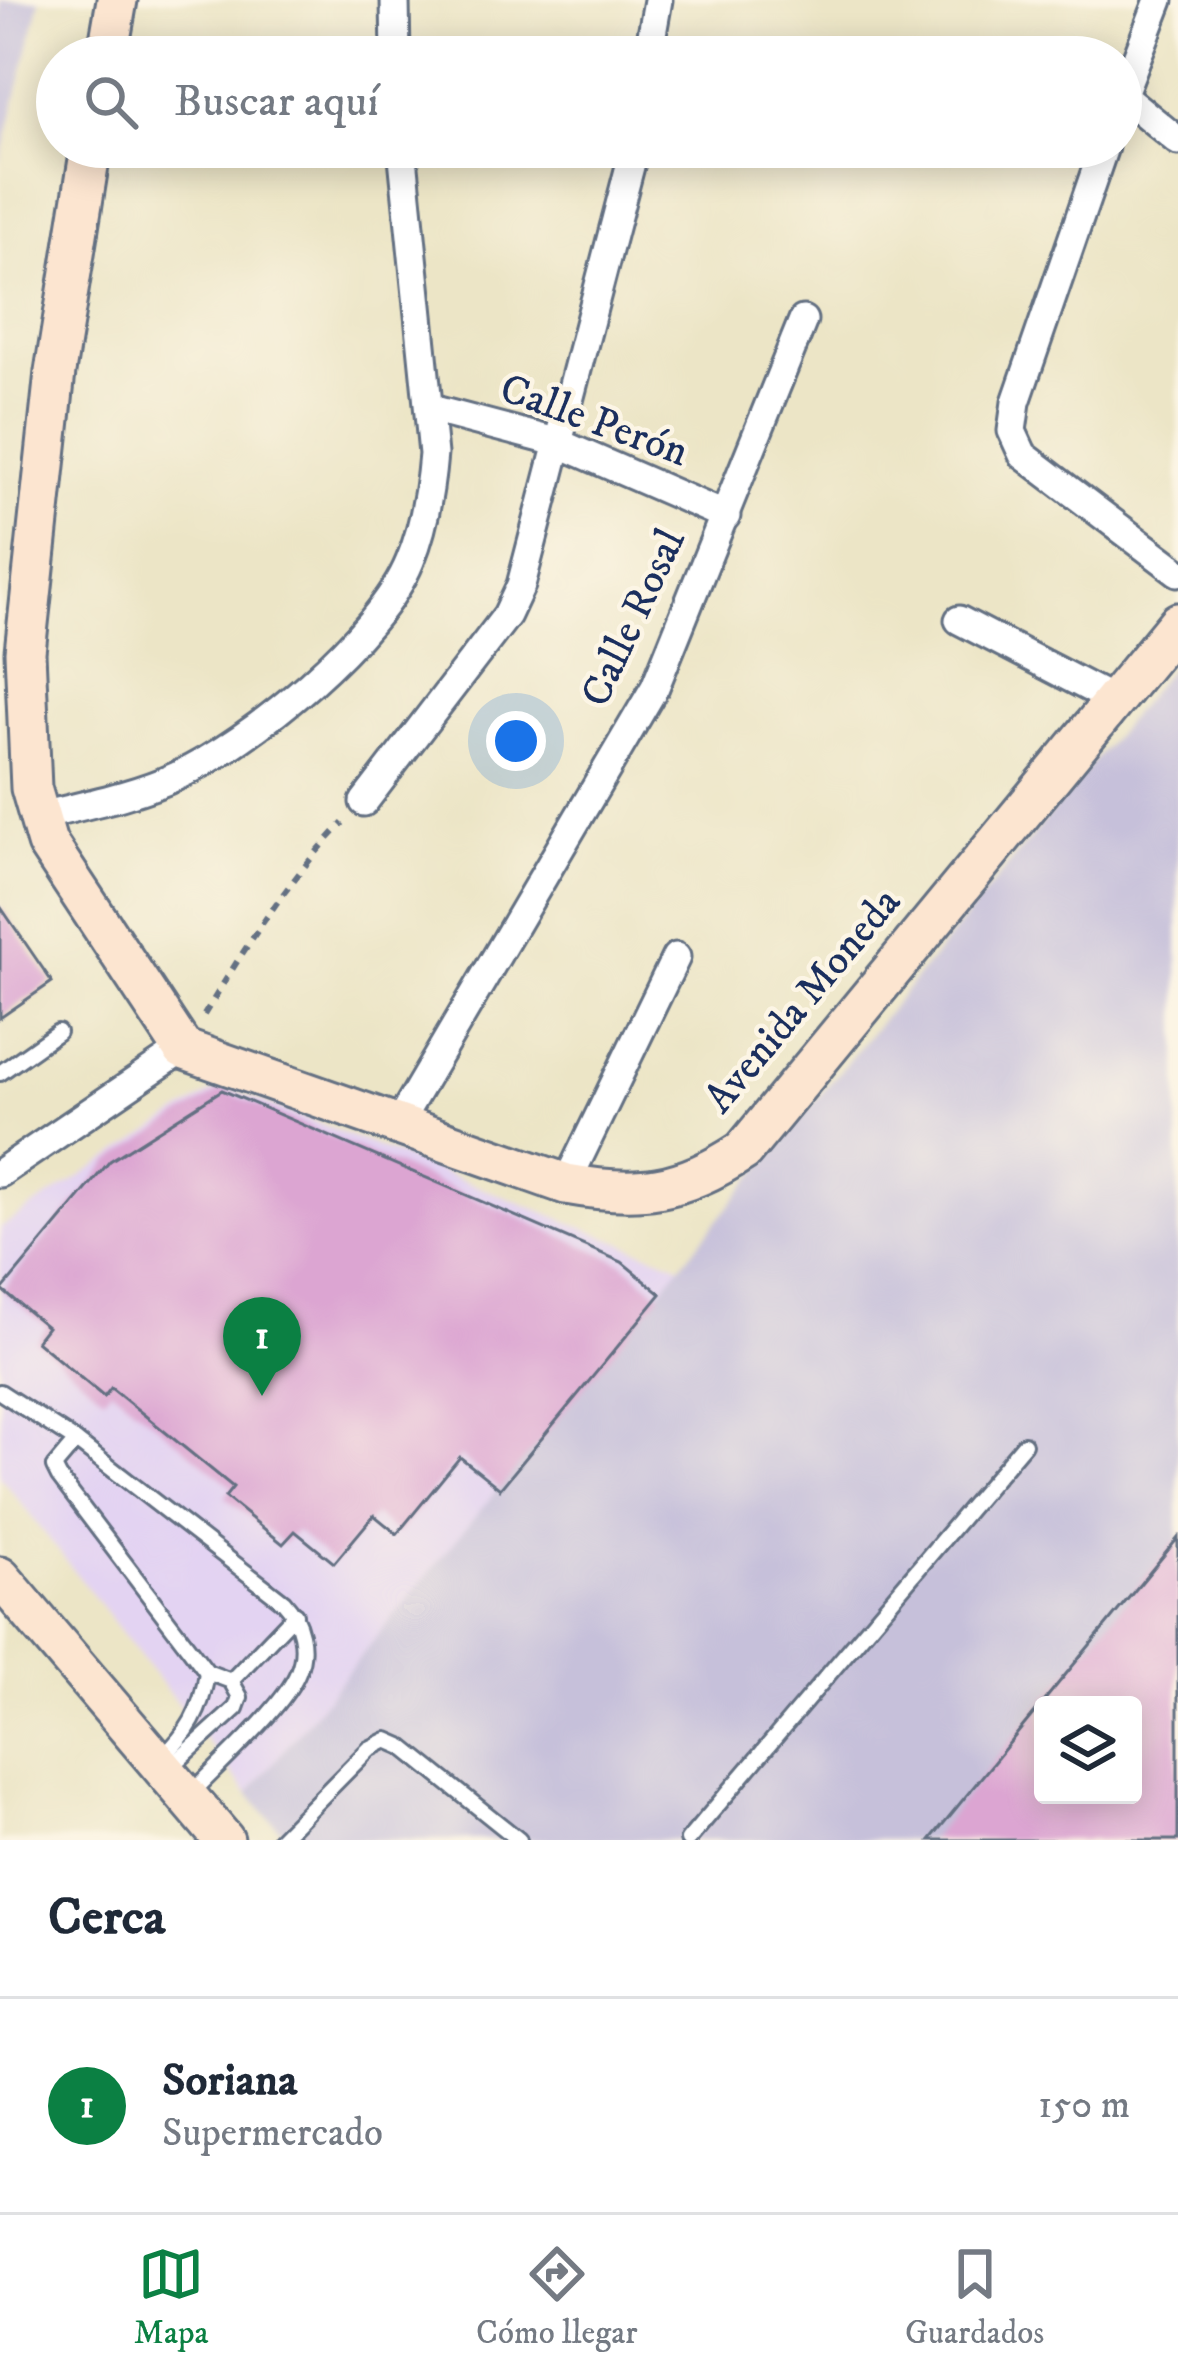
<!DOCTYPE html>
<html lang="es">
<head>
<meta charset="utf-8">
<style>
  body { margin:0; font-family:"IM FELL DW Pica",serif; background:#f2f2f3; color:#1f2937 }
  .controls { position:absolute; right:36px; bottom:36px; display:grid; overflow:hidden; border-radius:12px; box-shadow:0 6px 30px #0003 }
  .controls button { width:108px; height:108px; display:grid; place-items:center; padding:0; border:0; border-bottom:3px solid #e0e1e3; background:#fff; color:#1f2937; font:60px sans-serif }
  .you { position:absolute; left:516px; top:741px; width:42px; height:42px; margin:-30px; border:9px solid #fff; border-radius:50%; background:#1a73e8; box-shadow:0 0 0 18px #1a73e833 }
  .badge { display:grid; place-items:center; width:78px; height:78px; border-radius:50%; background:#0b8043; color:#fff; font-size:39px; font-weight:700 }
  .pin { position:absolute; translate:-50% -99px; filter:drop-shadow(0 3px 6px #0008) }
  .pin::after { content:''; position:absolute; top:63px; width:42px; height:36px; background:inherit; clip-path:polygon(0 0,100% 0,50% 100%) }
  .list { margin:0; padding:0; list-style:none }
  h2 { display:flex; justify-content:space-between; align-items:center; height:156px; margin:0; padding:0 48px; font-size:51px }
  h2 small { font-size:39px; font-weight:400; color:#747a83 }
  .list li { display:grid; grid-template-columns:78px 1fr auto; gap:36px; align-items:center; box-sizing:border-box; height:216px; padding:0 48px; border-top:3px solid #e0e1e3 }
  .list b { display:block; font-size:45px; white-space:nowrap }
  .list p { margin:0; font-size:39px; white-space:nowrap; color:#747a83 }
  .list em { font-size:39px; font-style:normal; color:#747a83 }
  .icon { flex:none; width:66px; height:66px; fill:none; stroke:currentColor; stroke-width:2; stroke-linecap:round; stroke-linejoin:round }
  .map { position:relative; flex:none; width:1178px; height:1840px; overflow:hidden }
  .search { position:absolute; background:#fff; box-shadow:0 6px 30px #0003; left:36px; right:36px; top:36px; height:132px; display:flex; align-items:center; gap:30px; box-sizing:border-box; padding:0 42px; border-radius:66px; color:#747a83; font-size:45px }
  .sheet { height:372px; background:#fff }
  nav { display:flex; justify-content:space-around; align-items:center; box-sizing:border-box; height:168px; border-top:3px solid #e0e1e3; background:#fff; font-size:33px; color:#747a83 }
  nav a { display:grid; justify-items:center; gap:6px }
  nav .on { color:#0b8043 }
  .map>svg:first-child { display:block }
  .built { fill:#e3d3f2 }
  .industrial { fill:#c6c0da; fill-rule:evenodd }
  .building { fill:#dca5d2; fill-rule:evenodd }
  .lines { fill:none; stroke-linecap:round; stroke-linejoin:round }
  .service-casing { stroke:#646f82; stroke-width:20 }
  .minor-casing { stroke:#646f82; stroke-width:33 }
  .secondary-casing { stroke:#646f82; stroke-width:45 }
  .path { stroke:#646f82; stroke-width:6; stroke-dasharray:9 9; stroke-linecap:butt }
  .service { stroke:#fff; stroke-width:14 }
  .minor { stroke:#fff; stroke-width:27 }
  .secondary { stroke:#fce5d0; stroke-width:39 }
  .labels { text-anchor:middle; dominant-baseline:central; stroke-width:9; stroke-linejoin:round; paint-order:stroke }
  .street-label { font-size:42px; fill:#1b2f5e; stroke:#fcf5e5 }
</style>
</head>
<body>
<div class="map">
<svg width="1178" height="1840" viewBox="0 0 1178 1840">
  <rect width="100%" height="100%" fill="#fcf5e5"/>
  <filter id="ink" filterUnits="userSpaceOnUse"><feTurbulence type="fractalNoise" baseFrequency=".00833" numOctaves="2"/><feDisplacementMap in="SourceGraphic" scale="24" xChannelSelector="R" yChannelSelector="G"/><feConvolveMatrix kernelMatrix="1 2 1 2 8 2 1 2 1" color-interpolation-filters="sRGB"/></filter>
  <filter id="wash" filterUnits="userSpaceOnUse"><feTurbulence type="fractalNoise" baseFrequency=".004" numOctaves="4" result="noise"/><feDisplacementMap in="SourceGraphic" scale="48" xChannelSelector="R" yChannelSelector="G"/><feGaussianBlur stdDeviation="2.7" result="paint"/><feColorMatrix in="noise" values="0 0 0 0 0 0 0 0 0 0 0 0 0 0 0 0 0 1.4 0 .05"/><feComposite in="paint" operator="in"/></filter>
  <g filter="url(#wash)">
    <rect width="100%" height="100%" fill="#ece5c6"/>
    <polygon class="built" points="222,1086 681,1266 248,1794 0,1476 0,1228"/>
    <g class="industrial">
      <polygon points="0,0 40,0 0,164"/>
      <path d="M1178 658V1840H289L248 1794ZM1043 1705H1133V1795H1043Z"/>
    </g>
    <g id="blocks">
      <g class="building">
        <polygon points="0,906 52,982 0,1018"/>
        <polygon points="222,1090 622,1262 661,1294 500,1489 460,1457 397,1534 374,1515 334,1563 295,1531 283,1544 225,1497 233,1487 111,1388 104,1397 36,1341 47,1327 2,1290 110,1161"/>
        <path d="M1178 1538V1840H930L1043 1702ZM1043 1705H1133V1795H1043Z"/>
      </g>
    </g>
  </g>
  <g filter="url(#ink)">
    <use href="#blocks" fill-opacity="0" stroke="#646f82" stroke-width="3"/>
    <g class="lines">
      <g class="service-casing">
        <g id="service">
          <polyline points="0,1073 58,1032"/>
          <path d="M0 1392 76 1441 284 1602C301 1620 308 1648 298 1672 285 1706 218 1765 191 1794"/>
          <polyline points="76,1441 54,1467 59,1477 207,1672 231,1681 240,1697 236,1708 170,1768"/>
          <polyline points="231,1681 295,1614"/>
          <path d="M160 1760C188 1733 202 1711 207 1672"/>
          <polyline points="279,1840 369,1749 387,1740 403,1747 519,1840"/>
          <polyline points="688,1840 1024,1444"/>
        </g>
      </g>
      <g class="minor-casing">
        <g id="minor">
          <polyline points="395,0 396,57"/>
          <polyline points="648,57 658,0"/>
          <polyline points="1122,95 1178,141"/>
          <polyline points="1121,99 1159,0"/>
          <polyline points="1104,147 1016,402 1012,431 1023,455 1178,572"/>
          <polyline points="431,409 556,442 726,516"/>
          <polyline points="959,620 1117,702"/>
          <polyline points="364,802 507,615 521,585 635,147"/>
          <path d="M37 817C84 805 133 796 177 776 251 742 380 636 410 561 424 528 430 490 433 454L402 147"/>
          <polyline points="399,1122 655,687 803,320"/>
          <polyline points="0,1173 183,1049"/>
          <polyline points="566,1184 676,957"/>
        </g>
      </g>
      <g class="secondary-casing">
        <g id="secondary">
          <polyline points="107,57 117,0"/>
          <path d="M91 147 55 372 25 652 31 788 47 843 183 1049 566 1184C638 1197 681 1192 743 1151L1178 623"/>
          <polyline points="0,1577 224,1840"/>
        </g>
      </g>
      <path class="path" d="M204 1015C246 946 287 881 343 823"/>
      <use href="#service" class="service"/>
      <use href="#minor" class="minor"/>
      <use href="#secondary" class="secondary"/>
    </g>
  </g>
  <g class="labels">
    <g class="street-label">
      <text transform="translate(594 421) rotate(20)">Calle Perón</text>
      <text transform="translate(634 618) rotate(-65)">Calle Rosal</text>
      <text transform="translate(803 1001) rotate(-50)">Avenida Moneda</text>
    </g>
  </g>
</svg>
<div class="controls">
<button><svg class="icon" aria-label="layers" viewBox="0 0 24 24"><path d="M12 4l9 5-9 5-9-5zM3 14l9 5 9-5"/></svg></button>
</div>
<div class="you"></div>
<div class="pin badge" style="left:262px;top:1396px">1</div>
<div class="search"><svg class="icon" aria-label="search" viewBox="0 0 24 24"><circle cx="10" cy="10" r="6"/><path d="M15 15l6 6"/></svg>Buscar aquí</div>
</div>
<section class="sheet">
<h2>Cerca<small></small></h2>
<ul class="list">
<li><span class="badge">1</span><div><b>Soriana</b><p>Supermercado</p></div><em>150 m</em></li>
</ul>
</section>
<nav>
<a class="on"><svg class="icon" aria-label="map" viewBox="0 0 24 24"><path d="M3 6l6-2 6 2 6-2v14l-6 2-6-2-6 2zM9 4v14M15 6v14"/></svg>Mapa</a>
<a><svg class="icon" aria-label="directions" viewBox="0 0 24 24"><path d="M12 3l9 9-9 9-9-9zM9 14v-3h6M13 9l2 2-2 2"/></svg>Cómo llegar</a>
<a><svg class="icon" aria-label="saved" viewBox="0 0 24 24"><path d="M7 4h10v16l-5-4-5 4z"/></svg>Guardados</a>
</nav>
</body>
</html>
